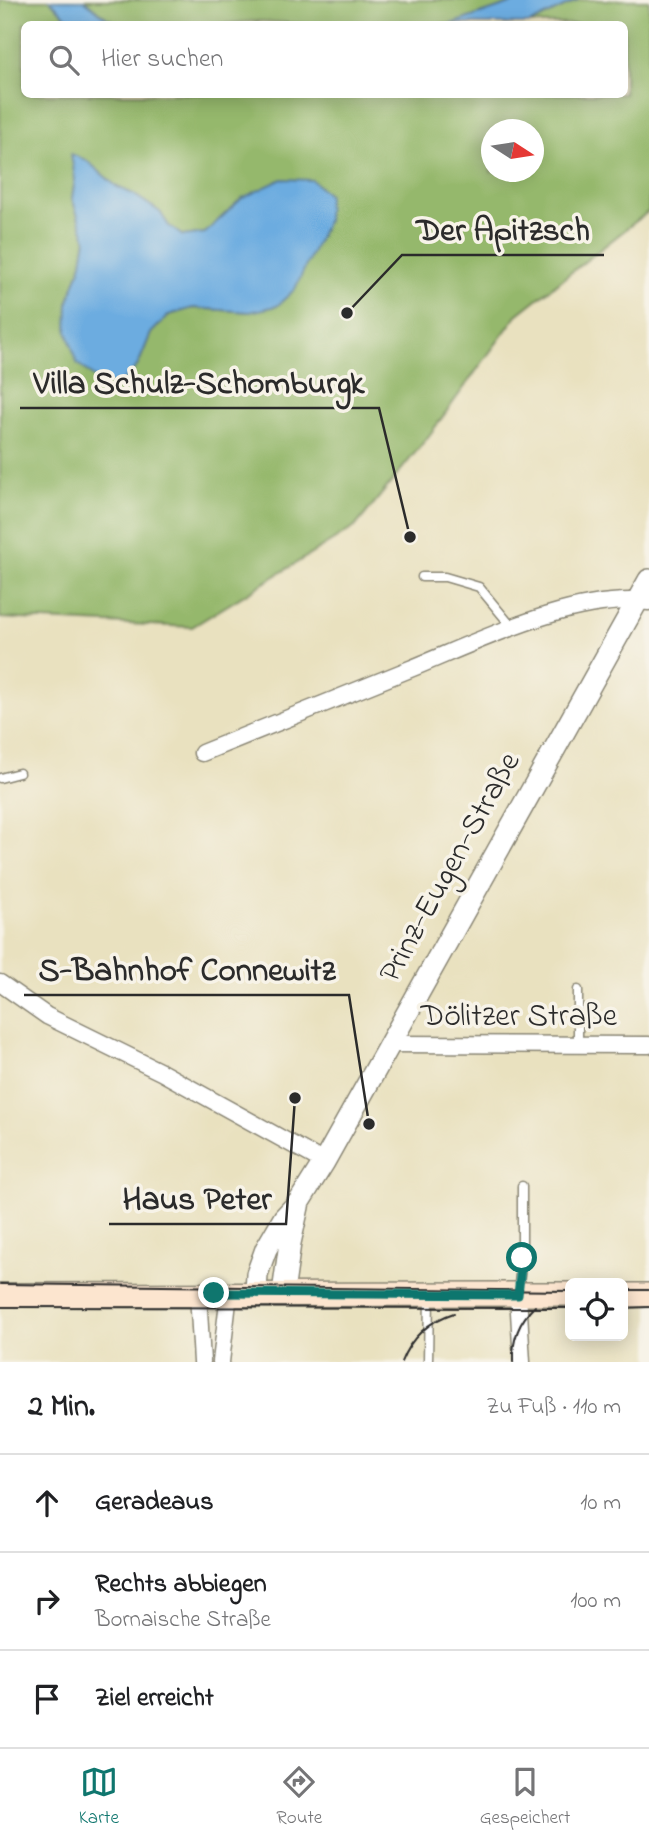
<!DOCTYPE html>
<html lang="de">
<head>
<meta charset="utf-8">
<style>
  body { margin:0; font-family:"Indie Flower",sans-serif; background:#f6f6f6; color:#202124 }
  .controls { position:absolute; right:21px; bottom:21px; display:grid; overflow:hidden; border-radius:10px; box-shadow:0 4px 18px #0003 }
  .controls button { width:63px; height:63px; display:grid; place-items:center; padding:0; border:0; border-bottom:2px solid #e0e0e0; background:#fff; color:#202124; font:35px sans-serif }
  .compass { position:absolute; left:481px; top:119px; width:63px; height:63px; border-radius:50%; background:#fff; box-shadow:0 4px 18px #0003; rotate:102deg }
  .stop { position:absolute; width:21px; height:21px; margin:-16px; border:5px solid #0f766e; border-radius:50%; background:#fff }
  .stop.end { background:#0f766e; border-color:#fff; box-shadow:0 2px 7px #0008 }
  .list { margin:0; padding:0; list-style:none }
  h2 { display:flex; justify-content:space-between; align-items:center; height:91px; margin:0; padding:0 28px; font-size:30px }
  h2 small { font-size:23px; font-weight:400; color:#757577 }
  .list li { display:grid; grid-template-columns:46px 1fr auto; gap:21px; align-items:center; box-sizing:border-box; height:98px; padding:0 28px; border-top:2px solid #e0e0e0 }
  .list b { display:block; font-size:26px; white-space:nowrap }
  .list p { margin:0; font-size:23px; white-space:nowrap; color:#757577 }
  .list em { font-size:23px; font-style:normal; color:#757577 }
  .icon { flex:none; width:38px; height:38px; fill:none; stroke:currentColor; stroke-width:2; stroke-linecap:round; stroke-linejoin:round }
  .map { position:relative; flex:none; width:649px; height:1362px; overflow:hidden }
  .search { position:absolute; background:#fff; box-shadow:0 4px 18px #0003; left:21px; right:21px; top:21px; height:77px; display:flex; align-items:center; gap:18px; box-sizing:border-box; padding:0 24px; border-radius:10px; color:#757577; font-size:26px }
  .sheet { height:385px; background:#fff }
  nav { display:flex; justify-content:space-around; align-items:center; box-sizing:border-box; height:98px; border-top:2px solid #e0e0e0; background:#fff; font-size:19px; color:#757577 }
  nav a { display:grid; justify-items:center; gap:4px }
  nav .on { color:#0f766e }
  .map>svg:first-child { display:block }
  .forest { fill:#95b86c; stroke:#60724c; stroke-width:2; fill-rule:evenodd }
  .water { fill:#6cace0; stroke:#4c6c86; stroke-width:2 }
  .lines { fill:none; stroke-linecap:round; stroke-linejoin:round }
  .service-casing { stroke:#8a8675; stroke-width:11 }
  .minor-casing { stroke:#8a8675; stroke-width:19 }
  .tertiary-casing { stroke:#8a8675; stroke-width:24 }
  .secondary-casing { stroke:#8a8675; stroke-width:26 }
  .service { stroke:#fff; stroke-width:8 }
  .minor { stroke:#fff; stroke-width:16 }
  .tertiary { stroke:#fff; stroke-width:21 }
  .secondary { stroke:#fce5cf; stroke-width:23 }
  .tram { stroke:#2b2b2b; stroke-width:2 }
  .route { stroke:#0f766e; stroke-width:9 }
  .labels { text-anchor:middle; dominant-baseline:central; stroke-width:7; stroke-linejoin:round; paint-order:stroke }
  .street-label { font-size:32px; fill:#2b2b2b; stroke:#f7f3e8 }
  .leader { fill:none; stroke:#2b2b2b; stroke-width:2.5 }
  .callout-dot { fill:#2b2b2b; stroke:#f7f3e8; stroke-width:2.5 }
  .callout-label { font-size:33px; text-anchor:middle; font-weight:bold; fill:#2b2b2b; stroke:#f7f3e8; stroke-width:7; stroke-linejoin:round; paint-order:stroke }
</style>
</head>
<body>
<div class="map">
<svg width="649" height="1362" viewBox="0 0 649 1362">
  <rect width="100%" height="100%" fill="#f7f3e8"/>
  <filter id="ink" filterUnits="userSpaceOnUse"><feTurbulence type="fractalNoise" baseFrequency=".0143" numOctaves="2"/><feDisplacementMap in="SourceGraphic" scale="14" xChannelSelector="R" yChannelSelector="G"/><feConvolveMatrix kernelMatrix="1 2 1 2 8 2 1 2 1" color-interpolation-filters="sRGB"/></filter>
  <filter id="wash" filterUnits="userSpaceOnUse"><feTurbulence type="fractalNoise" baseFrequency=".00686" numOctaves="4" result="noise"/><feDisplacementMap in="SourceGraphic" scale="28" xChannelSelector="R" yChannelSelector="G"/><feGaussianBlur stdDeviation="1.57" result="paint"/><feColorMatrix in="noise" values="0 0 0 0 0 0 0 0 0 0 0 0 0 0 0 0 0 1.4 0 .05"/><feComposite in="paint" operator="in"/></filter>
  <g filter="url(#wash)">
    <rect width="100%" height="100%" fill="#e9e1bf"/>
    <g class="forest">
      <path d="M0 0H50L73 24H24V94H624V24H529L578 0H649V211L517 315 428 437 355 527 192 627 0 618ZM491 130H534V172H491ZM86 160 117 187 133 194 160 212 169 226 183 236 205 233 242 198 312 180 327 194V221L250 312 193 308 169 315 151 333 138 365 121 383 102 384 68 304 82 263 86 239 72 199 75 179Z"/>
      <polygon points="84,0 522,0 451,24 306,24 259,21 217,24 121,24 108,19"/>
    </g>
    <g class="water">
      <polygon points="50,0 84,0 108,19 121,24 73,24"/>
      <polygon points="522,0 578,0 529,24 451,24"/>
      <polygon points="71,154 86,160 117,187 133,194 160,212 169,226 183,236 205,233 242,198 282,179 312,180 328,195 327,221 295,289 277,306 250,312 193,308 169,315 151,333 138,365 121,383 102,384 77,363 67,331 68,304 82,263 86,239 72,198 75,179"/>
    </g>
  </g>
  <g filter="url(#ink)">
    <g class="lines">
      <g class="service-casing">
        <g id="service">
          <polyline points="422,577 445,577 479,587 512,627"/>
          <polyline points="0,778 19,773"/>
          <polyline points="578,990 578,1045"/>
          <polyline points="518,1292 522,1258 522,1186"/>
          <polyline points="428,1362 429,1295"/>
        </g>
      </g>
      <g class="minor-casing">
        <g id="minor">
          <path d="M202 753C271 725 341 697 410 669 479 641 574 593 649 602"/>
          <polyline points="0,983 47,1016 161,1072 324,1162"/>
          <polyline points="389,1044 649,1045"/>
          <polyline points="198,1293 202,1362"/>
          <polyline points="518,1295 522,1362"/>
          <polyline points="221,1362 229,1293"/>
        </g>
      </g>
      <g class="tertiary-casing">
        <g id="tertiary">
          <polyline points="256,1293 257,1274 266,1249 284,1218 299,1202 324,1162 649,580"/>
          <polyline points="283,1293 290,1243 298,1207"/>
        </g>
      </g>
      <g class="secondary-casing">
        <g id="secondary">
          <polyline points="0,1295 570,1294"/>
          <polyline points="623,1295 649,1295"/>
        </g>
      </g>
      <use href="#service" class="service"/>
      <use href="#minor" class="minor"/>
      <use href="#tertiary" class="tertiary"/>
      <use href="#secondary" class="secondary"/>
      <g class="tram">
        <polyline points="0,1284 570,1291"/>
        <polyline points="623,1290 649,1290"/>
        <polyline points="0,1307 570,1308"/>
        <polyline points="623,1308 649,1307"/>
        <path d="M401 1362C411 1337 429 1321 454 1313"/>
        <path d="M513 1362C512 1340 519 1321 535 1306"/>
      </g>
    </g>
  </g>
  <g class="lines" filter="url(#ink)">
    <polyline class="route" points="214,1293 518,1295 522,1258"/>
  </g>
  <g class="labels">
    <g class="street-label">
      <text transform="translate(451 868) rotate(-61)">Prinz-Eugen-Straße</text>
      <text x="519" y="1017">Dölitzer Straße</text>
    </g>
  </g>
  <path class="leader" d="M347 313L402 255H604M410 537L379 408H20M369 1124L349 995H24M295 1098L286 1224H109"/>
  <g class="callout-dot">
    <circle cx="347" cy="313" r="7"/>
    <circle cx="410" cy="537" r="7"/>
    <circle cx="369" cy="1124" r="7"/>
    <circle cx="295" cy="1098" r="7"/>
  </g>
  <g class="callout-label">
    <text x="503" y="240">Der Apitzsch</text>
    <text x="199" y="393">Villa Schulz-Schomburgk</text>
    <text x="187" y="980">S-Bahnhof Connewitz</text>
    <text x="197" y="1209">Haus Peter</text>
  </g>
</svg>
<div class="controls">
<button><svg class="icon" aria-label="locate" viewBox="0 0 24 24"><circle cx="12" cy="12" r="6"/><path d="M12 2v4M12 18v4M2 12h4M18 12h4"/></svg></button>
</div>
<svg class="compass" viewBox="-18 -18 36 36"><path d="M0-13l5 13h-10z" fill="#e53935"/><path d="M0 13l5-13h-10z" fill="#757577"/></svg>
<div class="stop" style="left:522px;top:1258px"></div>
<div class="stop end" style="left:214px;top:1293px"></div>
<div class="search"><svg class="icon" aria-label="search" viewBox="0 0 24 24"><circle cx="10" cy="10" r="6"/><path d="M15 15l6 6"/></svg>Hier suchen</div>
</div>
<section class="sheet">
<h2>2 Min.<small>Zu Fuß · 110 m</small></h2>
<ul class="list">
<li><svg class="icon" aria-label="ahead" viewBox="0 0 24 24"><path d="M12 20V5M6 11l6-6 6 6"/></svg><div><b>Geradeaus</b></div><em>10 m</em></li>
<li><svg class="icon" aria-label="right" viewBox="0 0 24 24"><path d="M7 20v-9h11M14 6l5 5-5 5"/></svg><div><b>Rechts abbiegen</b><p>Bornaische Straße</p></div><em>100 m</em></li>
<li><svg class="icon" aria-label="arrive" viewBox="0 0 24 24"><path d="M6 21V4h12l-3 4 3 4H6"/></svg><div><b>Ziel erreicht</b></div></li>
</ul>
</section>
<nav>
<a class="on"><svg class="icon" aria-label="map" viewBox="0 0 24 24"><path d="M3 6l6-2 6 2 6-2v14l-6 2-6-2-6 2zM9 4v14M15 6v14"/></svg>Karte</a>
<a><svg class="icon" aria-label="directions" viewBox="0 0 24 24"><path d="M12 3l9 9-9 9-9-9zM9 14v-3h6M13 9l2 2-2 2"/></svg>Route</a>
<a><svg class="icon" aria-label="saved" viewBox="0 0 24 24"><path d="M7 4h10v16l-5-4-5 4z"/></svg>Gespeichert</a>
</nav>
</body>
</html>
